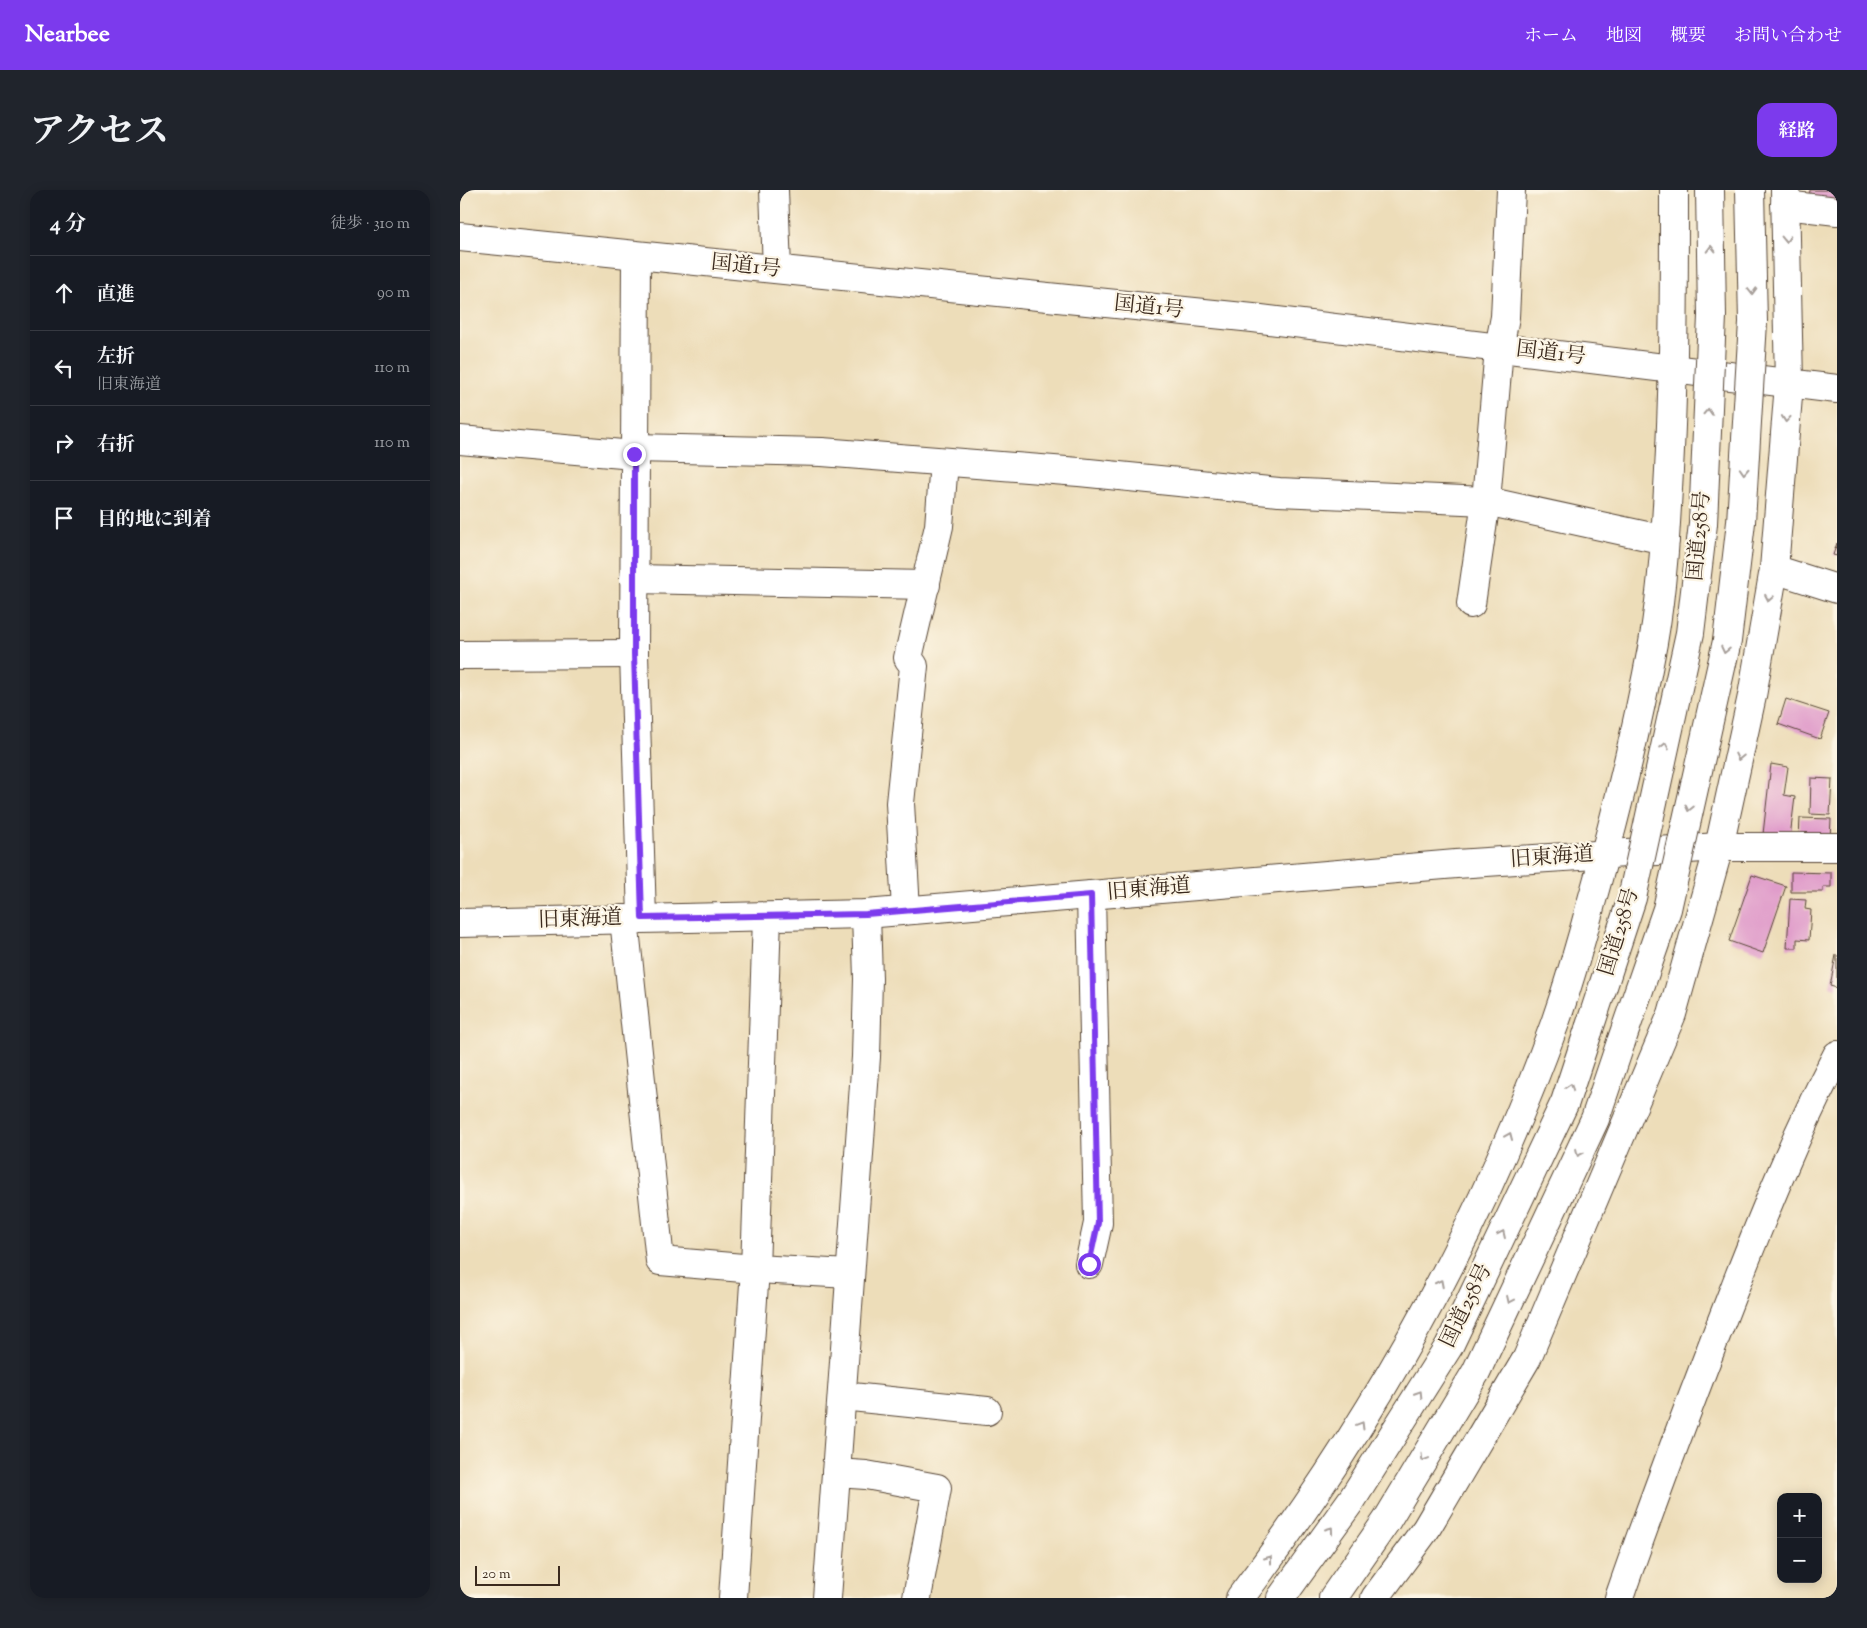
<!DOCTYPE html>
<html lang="ja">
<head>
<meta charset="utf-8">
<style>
  body { margin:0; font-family:"Sorts Mill Goudy","Noto Serif JP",serif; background:#20242c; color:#f1f3f6 }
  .controls { position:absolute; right:15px; bottom:15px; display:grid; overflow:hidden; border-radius:10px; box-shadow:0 2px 12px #0003 }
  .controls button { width:45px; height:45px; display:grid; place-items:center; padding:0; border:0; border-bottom:1px solid #363941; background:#171b24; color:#f1f3f6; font:25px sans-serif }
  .scale { position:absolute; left:15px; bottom:12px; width:85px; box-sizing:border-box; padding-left:5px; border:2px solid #3b2a1e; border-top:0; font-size:14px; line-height:18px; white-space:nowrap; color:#3b2a1e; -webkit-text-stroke:4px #fcf5e5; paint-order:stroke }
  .stop { position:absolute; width:15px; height:15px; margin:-11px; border:4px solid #7c3aed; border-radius:50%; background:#fff }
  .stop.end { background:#7c3aed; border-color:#fff; box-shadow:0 1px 5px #0008 }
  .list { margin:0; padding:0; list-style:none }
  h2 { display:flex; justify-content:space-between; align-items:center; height:65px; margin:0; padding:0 20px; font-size:21px }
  h2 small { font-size:16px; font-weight:400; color:#9ea1a6 }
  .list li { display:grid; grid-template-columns:32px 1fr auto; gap:15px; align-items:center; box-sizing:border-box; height:75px; padding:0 20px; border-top:1px solid #363941 }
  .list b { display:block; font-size:19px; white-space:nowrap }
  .list p { margin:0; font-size:16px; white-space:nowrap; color:#9ea1a6 }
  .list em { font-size:16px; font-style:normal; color:#9ea1a6 }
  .icon { flex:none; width:28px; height:28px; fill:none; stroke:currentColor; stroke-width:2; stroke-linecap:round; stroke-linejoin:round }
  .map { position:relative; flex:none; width:1377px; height:1408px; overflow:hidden; border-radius:15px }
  header { display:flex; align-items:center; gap:30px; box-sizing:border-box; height:70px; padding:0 25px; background:#7c3aed; color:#fff }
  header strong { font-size:24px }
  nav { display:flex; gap:28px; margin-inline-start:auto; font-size:18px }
  .intro { display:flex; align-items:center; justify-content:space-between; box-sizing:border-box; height:120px; padding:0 30px }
  h1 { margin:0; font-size:35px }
  .button { padding:12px 22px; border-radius:15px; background:#7c3aed; color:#fff; font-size:18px; font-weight:700 }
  main { display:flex; gap:30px; padding:0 30px }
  aside { flex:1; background:#171b24; border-radius:15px; box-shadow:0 2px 12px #0003 }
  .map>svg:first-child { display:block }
  .building { fill:#e09cca }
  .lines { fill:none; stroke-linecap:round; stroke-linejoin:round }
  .street-casing { stroke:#564535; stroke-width:30 }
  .highway-casing { stroke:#564535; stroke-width:30 }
  .street { stroke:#fff; stroke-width:28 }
  .highway { stroke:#fff; stroke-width:28 }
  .highway-bridge-casing { stroke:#564535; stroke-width:30; stroke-linecap:butt }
  .highway-bridge { stroke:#fff; stroke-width:28 }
  .oneway { stroke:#a79f9a }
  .route { stroke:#7c3aed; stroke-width:6 }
  .labels { text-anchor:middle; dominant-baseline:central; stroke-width:4.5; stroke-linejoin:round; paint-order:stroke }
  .street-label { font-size:21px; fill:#3b2a1e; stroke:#fcf5e5 }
</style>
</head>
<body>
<header>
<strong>Nearbee</strong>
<nav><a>ホーム</a><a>地図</a><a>概要</a><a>お問い合わせ</a></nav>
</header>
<div class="intro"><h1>アクセス</h1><a class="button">経路</a></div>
<main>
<aside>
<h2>4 分<small>徒歩 · 310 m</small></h2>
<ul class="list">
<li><svg class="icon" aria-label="ahead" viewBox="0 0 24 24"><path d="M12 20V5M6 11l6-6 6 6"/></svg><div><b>直進</b></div><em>90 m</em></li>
<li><svg class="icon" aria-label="left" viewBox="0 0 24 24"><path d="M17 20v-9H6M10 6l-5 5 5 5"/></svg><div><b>左折</b><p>旧東海道</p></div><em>110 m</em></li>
<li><svg class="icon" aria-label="right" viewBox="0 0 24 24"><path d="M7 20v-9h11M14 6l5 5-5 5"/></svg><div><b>右折</b></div><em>110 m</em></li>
<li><svg class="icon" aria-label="arrive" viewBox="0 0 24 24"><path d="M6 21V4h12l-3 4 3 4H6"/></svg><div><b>目的地に到着</b></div></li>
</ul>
</aside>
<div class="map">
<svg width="1377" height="1408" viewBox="0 0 1377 1408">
  <rect width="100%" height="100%" fill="#fcf5e5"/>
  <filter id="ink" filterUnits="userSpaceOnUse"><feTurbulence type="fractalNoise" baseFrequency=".02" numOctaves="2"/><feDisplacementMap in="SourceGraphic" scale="10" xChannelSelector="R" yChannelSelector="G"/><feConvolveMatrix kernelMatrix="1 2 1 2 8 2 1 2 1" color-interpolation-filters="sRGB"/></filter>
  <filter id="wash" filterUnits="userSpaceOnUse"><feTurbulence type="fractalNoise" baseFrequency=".0096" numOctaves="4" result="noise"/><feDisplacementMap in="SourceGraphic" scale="20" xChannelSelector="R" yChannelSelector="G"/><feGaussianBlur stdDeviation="1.12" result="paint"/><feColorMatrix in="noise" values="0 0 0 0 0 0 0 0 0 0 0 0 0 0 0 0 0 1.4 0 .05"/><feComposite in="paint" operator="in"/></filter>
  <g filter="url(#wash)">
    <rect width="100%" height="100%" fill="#edddb9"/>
    <g id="blocks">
      <g class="building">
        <polygon points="1350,0 1377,0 1377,15 1349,10"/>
        <polygon points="1377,353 1377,366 1373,365"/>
        <polygon points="1326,509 1369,523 1360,549 1318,534"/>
        <polygon points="1311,574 1328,577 1324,605 1335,607 1330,647 1303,644"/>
        <polygon points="1351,588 1372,589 1370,625 1350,624"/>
        <polygon points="1340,628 1371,629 1370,648 1339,648"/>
        <polygon points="1331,682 1371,683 1371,697 1363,697 1363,702 1331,702"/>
        <polygon points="1292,685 1326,696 1303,763 1269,751"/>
        <polygon points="1330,709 1346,710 1345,719 1351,720 1349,750 1337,749 1337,758 1327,758"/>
        <polygon points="1376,765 1377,765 1377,798 1370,796"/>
      </g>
    </g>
  </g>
  <g filter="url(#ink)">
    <use href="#blocks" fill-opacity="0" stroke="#564535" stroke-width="1"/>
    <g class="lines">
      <g class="street-casing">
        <g id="street">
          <polyline points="314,0 317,79"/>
          <polyline points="1325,15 1377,21"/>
          <polyline points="176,66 174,464 182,728"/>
          <polyline points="0,250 174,265"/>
          <polyline points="174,258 362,262 619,282 819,302 1026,311 1205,350"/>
          <polyline points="1314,379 1377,399"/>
          <polyline points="174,389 466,395"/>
          <polyline points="1011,414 1026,311 1039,158 1045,127 1051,0"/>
          <polyline points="0,465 174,464"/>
          <polyline points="446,720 440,613 454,476 448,468 479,336 484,272"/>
          <polyline points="164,729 200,1071 295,1079 390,1084"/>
          <polyline points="0,733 406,724 996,674 1259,657 1377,657"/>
          <polyline points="629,1074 638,1033 631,705"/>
          <polyline points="382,1206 527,1221"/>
          <polyline points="376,1283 406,1285 477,1298 457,1408"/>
          <polyline points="273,1408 295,1079 307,727"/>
          <polyline points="367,1408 406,867 408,789 406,724"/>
          <path d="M1159 1408C1194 1307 1232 1207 1271 1107 1303 1025 1336 943 1377 865"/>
        </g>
      </g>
      <g class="highway-casing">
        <g id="highway">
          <polyline points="0,47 793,128 1377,199"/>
          <path d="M780 1408C913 1233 1020 1040 1095 833 1109 793 1121 752 1132 710 1156 626 1177 539 1193 453 1203 396 1206 337 1209 280 1214 186 1214 93 1214 0"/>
          <polyline points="821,1408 893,1308 989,1156 1105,912 1129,839"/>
          <polyline points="873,1408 927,1330 1016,1182 1135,929 1161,852"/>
          <polyline points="915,1408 966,1339 1067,1168 1212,824 1259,657 1292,506 1314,379 1329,194 1325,0"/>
        </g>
      </g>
      <use href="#street" class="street"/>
      <use href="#highway" class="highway"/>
      <g class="highway-bridge-casing">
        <g id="highway-bridge">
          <polyline points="1129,839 1172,708 1230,443 1243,334 1252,126 1250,0"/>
          <polyline points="1161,852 1207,719 1267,451 1281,332 1293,132 1290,0"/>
        </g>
      </g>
      <use href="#highway-bridge" class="highway-bridge"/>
    </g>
    <defs><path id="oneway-chevron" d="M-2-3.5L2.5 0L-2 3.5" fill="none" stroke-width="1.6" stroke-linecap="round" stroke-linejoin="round" transform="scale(1.25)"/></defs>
    <g class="oneway">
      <use href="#oneway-chevron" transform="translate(1326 49) rotate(89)"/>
      <use href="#oneway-chevron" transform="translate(1251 59) rotate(-91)"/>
      <use href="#oneway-chevron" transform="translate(1292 101) rotate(89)"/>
      <use href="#oneway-chevron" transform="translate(1248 222) rotate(-87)"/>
      <use href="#oneway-chevron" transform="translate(1326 229) rotate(95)"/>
      <use href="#oneway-chevron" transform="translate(1284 281) rotate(93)"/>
      <use href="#oneway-chevron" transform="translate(1309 408) rotate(100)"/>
      <use href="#oneway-chevron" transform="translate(1265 460) rotate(103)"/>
      <use href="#oneway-chevron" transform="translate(1205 556) rotate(-78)"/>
      <use href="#oneway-chevron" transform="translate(1279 567) rotate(102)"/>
      <use href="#oneway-chevron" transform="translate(1229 618) rotate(103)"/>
      <use href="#oneway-chevron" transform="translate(1110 897) rotate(-72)"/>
      <use href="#oneway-chevron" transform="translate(1049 946) rotate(-67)"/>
      <use href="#oneway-chevron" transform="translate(1119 963) rotate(115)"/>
      <use href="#oneway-chevron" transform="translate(1042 1044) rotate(-65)"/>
      <use href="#oneway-chevron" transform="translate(980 1093) rotate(-63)"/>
      <use href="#oneway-chevron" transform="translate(1050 1110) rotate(115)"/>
      <use href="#oneway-chevron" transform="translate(959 1204) rotate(-58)"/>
      <use href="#oneway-chevron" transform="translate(901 1235) rotate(-59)"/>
      <use href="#oneway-chevron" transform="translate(964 1268) rotate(121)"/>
      <use href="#oneway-chevron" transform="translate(870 1340) rotate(-54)"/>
      <use href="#oneway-chevron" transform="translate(809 1369) rotate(-54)"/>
    </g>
  </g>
  <g class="lines" filter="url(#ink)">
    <polyline class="route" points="174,264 174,464 182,728 406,724 631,705 638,1033 629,1074"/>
  </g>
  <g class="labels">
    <g class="street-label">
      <text transform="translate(286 77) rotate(6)">国道1号</text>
      <text transform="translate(689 118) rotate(6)">国道1号</text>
      <text transform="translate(1091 164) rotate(7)">国道1号</text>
      <text transform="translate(1240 346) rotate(-85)">国道258号</text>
      <text transform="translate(1092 668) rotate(-4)">旧東海道</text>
      <text transform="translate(689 700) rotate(-5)">旧東海道</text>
      <text transform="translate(120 730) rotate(-2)">旧東海道</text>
      <text transform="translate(1160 742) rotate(-73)">国道258号</text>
      <text transform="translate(1007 1116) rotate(-64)">国道258号</text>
    </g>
  </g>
</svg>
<div class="controls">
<button>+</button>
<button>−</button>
</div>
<div class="scale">20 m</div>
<div class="stop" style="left:629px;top:1074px"></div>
<div class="stop end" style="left:174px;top:264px"></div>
</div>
</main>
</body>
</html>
